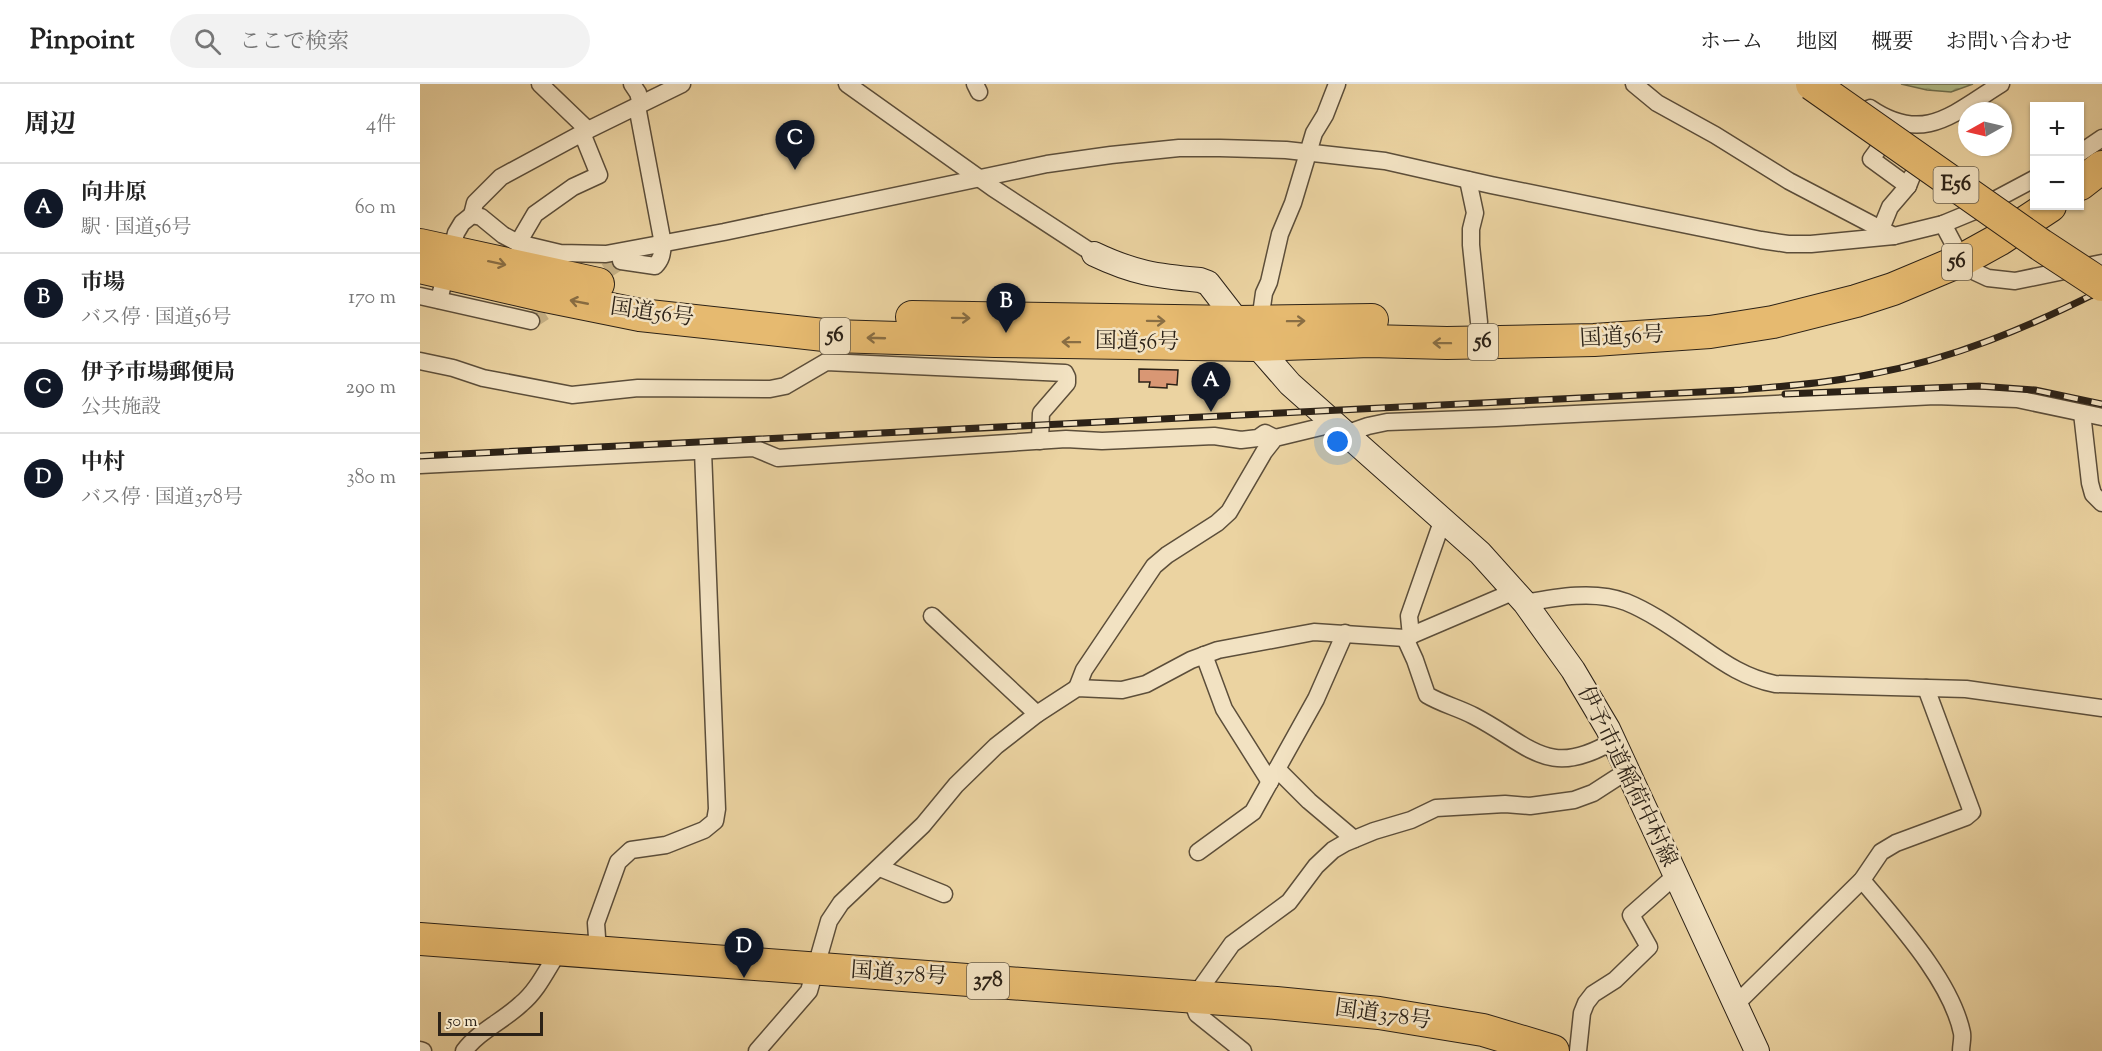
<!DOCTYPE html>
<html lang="ja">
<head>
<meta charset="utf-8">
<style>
  body { margin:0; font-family:"Sorts Mill Goudy","Noto Serif JP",serif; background:#f2f2f2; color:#222 }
  .controls { position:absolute; right:18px; top:18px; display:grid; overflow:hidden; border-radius:0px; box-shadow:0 2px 4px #0004 }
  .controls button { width:54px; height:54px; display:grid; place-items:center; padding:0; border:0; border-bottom:2px solid #e0e0e0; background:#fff; color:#222; font:30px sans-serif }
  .compass { position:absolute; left:1538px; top:18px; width:54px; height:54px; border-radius:50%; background:#fff; box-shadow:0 2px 4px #0004; rotate:262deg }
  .scale { position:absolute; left:18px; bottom:15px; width:105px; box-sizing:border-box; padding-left:6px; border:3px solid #2c2217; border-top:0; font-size:16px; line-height:21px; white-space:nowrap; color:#2c2217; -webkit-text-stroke:4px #f2e2c2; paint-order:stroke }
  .you { position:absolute; left:918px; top:358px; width:21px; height:21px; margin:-15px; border:4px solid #fff; border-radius:50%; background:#1a73e8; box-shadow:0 0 0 9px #1a73e833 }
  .badge { display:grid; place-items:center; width:39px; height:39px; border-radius:50%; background:#111827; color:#fff; font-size:20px; font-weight:700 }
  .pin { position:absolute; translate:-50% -50px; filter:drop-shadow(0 2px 3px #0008) }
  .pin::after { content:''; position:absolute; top:32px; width:21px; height:18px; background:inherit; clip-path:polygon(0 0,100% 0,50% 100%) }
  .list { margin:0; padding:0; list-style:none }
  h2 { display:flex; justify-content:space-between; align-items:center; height:78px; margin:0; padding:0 24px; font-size:26px }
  h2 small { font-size:20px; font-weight:400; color:#767676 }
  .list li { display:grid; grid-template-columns:39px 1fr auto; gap:18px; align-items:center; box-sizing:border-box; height:90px; padding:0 24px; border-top:2px solid #e0e0e0 }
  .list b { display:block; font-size:22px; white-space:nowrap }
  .list p { margin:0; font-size:20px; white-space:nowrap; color:#767676 }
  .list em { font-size:20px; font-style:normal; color:#767676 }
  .icon { flex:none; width:33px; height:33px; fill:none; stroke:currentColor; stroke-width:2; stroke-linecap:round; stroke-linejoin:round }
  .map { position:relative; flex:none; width:1682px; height:967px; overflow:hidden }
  header { display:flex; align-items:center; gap:36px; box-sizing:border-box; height:84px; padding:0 30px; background:#fff; border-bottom:2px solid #e0e0e0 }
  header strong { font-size:28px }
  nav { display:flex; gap:33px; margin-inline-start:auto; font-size:21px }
  .search { width:420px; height:54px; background:#f2f2f2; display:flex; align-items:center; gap:15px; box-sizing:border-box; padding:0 21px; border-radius:33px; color:#767676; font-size:22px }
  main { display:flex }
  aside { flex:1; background:#fff }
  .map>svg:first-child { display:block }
  .forest { fill:url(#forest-crowns); stroke:#6e7050; stroke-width:1.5 }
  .building { fill:#d99774; stroke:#2c2217; stroke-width:1.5 }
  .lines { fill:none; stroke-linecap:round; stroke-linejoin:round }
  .street-tunnel { stroke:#c5b085; stroke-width:16; stroke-dasharray:16 8; stroke-linecap:butt }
  .street-casing { stroke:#5c4e3a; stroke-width:19 }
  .secondary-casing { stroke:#2c2217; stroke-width:26 }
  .highway-casing { stroke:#2c2217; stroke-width:34 }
  .street { stroke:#f2e2c2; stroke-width:16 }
  .secondary { stroke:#f2e2c2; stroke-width:24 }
  .highway { stroke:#e6ba70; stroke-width:32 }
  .rail-casing { stroke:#2c2217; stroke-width:7 }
  .rail { stroke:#f2e2c2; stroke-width:4.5; stroke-dasharray:14; stroke-linecap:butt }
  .highway-bridge-casing { stroke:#2c2217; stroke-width:34; stroke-linecap:butt }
  .highway-bridge { stroke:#e6ba70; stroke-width:32 }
  .oneway { stroke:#896e44 }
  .labels { text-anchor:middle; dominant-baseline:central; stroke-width:5; stroke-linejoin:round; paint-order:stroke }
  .shield { fill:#f2e2c2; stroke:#675c4a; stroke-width:1.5 }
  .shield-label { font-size:21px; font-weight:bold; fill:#2c2217 }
  .street-label { font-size:22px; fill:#2c2217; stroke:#f2e2c2 }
</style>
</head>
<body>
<header>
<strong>Pinpoint</strong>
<div class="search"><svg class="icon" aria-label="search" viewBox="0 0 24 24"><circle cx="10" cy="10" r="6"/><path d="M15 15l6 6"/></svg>ここで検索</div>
<nav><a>ホーム</a><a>地図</a><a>概要</a><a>お問い合わせ</a></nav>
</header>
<main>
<aside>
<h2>周辺<small>4件</small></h2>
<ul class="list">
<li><span class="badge">A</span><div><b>向井原</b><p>駅 · 国道56号</p></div><em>60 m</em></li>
<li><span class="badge">B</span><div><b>市場</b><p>バス停 · 国道56号</p></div><em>170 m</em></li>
<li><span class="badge">C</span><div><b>伊予市場郵便局</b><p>公共施設</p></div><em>290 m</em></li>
<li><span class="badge">D</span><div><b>中村</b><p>バス停 · 国道378号</p></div><em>380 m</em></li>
</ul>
</aside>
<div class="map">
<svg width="1682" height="967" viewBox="0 0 1682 967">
  <defs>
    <pattern id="forest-crowns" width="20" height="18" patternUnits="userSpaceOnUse" patternTransform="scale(1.5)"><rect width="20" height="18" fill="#b0be8a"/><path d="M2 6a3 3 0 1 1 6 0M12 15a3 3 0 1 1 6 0" fill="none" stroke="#98a376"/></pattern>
  </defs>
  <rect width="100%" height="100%" fill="#ebd3a1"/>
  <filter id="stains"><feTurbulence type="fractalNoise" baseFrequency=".00333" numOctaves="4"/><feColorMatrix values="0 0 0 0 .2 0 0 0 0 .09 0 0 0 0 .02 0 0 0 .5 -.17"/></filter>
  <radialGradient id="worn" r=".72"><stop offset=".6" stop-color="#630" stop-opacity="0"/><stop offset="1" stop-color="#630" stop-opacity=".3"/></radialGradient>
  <polygon class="forest" points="1481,0 1553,0 1531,8 1507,6"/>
  <polygon class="building" points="719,285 758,286 757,301 747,300 747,304 729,303 730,298 719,298"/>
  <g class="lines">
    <g class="street-tunnel">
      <polyline points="166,200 201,177"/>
      <polyline points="111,237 143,216"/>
    </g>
    <g class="street-casing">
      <g id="street">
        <polyline points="120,0 168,46"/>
        <polyline points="212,0 218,9 221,20"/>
        <polyline points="427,0 573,104 674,170"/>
        <polyline points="555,0 559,8"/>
        <polyline points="1214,0 1237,19 1295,51 1369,97 1474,152"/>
        <path d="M1450 24C1504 61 1534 29 1581 0"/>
        <polyline points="1470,49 1451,75 1488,102"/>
        <polyline points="1660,69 1682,54"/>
        <polyline points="1048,96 1055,129 1051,145 1051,161 1059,238"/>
        <polyline points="52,131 55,119 81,93 168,46 262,0"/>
        <polyline points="1523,140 1542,176 1553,187 1568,194 1595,197 1682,179"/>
        <polyline points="1461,145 1470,123 1488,102 1492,92"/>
        <polyline points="98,159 115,130 153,103 179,91 162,49"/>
        <path d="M201 177 235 182C242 175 242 169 243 160L217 22"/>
        <polyline points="0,212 111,237"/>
        <polyline points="19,216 36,149 42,139 52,131 61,133 83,151 98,159 140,169 186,170 304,148 627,80 691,71 759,64 800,64 866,66 965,77 1071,101 1341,156 1368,160 1391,160 1474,152 1523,140 1552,128 1614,95"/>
        <polyline points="840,237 844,209 849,198 860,150 873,119 894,49 905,31 917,0"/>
        <polyline points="0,277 33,284 63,294 152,311 218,304 350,305 365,302 406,278 645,289 647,293 647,299 621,329 620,357"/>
        <polyline points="1662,329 1670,399 1673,410 1682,419"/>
        <polyline points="925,350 948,342 967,338 1076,334 1515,312 1597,315 1682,333"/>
        <polyline points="0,381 334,364 358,374 646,355 682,357 794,352 821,356 838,354 845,349 855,354"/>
        <path d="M1105 519C1137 513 1175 506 1206 518 1233 529 1257 547 1281 563 1305 580 1326 594 1355 600L1546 605 1682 624"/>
        <polyline points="512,532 617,630"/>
        <polyline points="991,552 989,532 1023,435"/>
        <path d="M985 554 995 576 1007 611C1022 620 1039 624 1054 632 1110 661 1128 696 1193 657"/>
        <polyline points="784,571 804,625 850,698"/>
        <polyline points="657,604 664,586 734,482 747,471 797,439 809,428 844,368 855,354 913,340"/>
        <polyline points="857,685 889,717 934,755"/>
        <polyline points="778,768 833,728 896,615 925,549"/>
        <polyline points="460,784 524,810"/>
        <path d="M1442 796C1476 837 1531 896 1542 949 1543 955 1541 961 1541 967"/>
        <polyline points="178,868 176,839 198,778 211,766 246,761 284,746 295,737 297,725 283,367"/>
        <polyline points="1315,921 1442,796 1461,768 1476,759 1546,733 1552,728 1506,604"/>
        <polyline points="0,966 3,967"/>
        <path d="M44 967C59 947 83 937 101 920 118 906 127 885 139 867"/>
        <polyline points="337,967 389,907 409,837 421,819 503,741 536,701 576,662 617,630 657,604 702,606 726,600 771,576 798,566 894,548 985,554 1095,507"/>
        <polyline points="823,967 777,930 774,922 775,912 812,860 869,818 896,782 913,766 925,759 954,747 991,736 1016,724 1085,720 1110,722 1154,716 1173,709 1207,687"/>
        <polyline points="1158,967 1162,929 1166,919 1173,910 1195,896 1229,863 1211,831 1255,792"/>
      </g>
    </g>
    <g class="secondary-casing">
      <path id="secondary" d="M674 170C714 189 736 192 780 196L788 199 836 261 870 300 1060 469 1105 519 1153 586 1188 645 1337 967"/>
    </g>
    <g class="highway-casing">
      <g id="highway">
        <polyline points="1660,100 1682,83"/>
        <polyline points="0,161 178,200"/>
        <polyline points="0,183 121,211 220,231 413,252 575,257 836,261 950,257 1027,259 1174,256 1290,248 1353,238 1436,217 1473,205 1542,176 1580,155 1630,122"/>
        <polyline points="492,233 817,238 952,236"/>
        <polyline points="0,855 856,919 959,929 1063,946 1133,967"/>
      </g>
    </g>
    <use href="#street" class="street"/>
    <use href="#secondary" class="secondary"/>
    <use href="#highway" class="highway"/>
    <g class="rail-casing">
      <g id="rail">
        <polyline points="1365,310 1559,302 1615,306 1682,320"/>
        <path d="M0 372 1321 306C1364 302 1409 299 1452 290 1533 275 1609 243 1682 206"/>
      </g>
    </g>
    <use href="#rail" class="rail"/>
    <g class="highway-bridge-casing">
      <polyline id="highway-bridge" points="1392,0 1621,161 1682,201"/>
    </g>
    <use href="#highway-bridge" class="highway-bridge"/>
  </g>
  <defs><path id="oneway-shaft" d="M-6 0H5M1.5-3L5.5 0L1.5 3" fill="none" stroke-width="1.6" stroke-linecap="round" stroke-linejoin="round" transform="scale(1.5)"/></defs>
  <g class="oneway">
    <use href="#oneway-shaft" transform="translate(77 179) rotate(12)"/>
    <use href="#oneway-shaft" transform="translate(159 218) rotate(-169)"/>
    <use href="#oneway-shaft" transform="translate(541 234) rotate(1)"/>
    <use href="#oneway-shaft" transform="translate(736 237) rotate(1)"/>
    <use href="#oneway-shaft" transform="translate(876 237) rotate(-1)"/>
    <use href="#oneway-shaft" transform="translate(456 254) rotate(-178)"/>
    <use href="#oneway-shaft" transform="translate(651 258) rotate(-179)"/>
    <use href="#oneway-shaft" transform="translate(1022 259) rotate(-179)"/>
  </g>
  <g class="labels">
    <g class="shield">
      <rect x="1513.5" y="83" width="45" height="36" rx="4.5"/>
      <rect x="1522" y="160" width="30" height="36" rx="4.5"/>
      <rect x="400" y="234" width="30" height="36" rx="4.5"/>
      <rect x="1048" y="240" width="30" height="36" rx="4.5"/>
      <rect x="547" y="879" width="42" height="36" rx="4.5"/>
    </g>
    <g class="shield-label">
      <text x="1536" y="101">E56</text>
      <text x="1537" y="178">56</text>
      <text x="415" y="252">56</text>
      <text x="1063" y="258">56</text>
      <text x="568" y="897">378</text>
    </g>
    <g class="street-label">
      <text transform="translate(232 230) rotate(8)">国道56号</text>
      <text transform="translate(1202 254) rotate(-3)">国道56号</text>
      <text transform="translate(717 259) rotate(1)">国道56号</text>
      <text transform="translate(1206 693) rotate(64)">伊予市道稲荷中村線</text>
      <text transform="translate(479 891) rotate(4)">国道378号</text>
      <text transform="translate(963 932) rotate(8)">国道378号</text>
    </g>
  </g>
  <rect width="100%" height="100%" filter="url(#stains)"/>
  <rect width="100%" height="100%" fill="url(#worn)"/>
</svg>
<div class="controls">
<button>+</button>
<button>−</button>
</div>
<svg class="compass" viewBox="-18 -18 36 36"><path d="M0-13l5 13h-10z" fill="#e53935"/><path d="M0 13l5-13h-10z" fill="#767676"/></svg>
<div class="scale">50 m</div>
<div class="you"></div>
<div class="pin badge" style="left:791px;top:328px">A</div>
<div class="pin badge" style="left:586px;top:249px">B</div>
<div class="pin badge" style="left:375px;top:86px">C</div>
<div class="pin badge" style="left:324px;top:894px">D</div>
</div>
</main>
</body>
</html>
